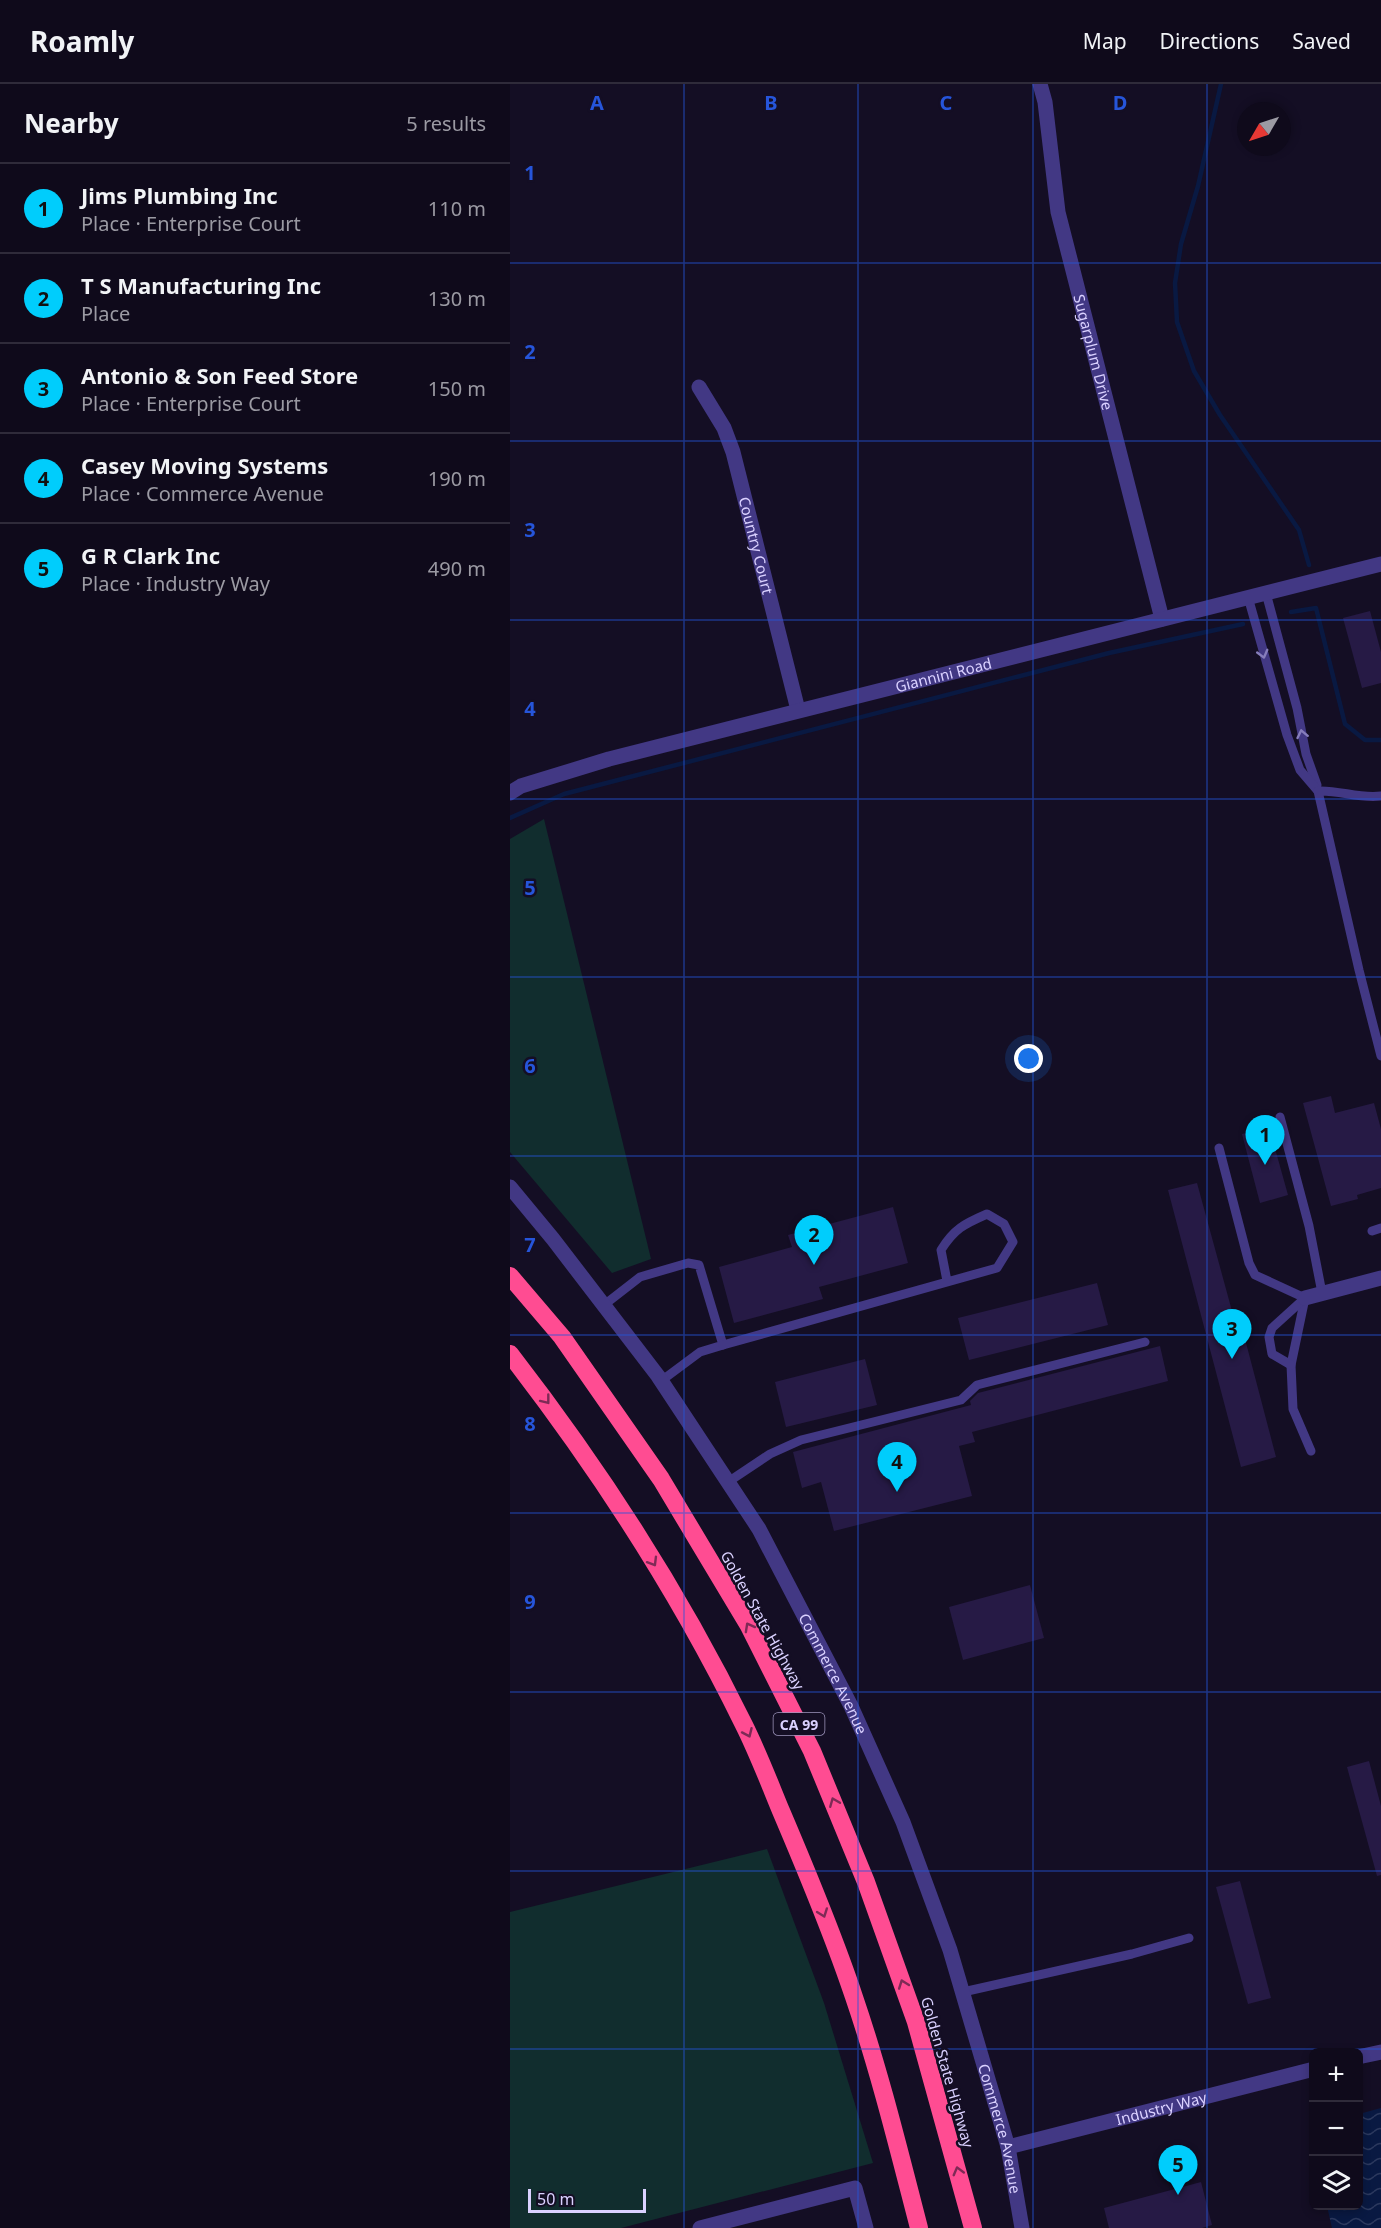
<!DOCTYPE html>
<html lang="en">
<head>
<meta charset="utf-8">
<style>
  body { margin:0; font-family:"Noto Sans",sans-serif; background:#1d1828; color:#f1f3f6 }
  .controls { position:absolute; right:18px; bottom:18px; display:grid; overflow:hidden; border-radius:9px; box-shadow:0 3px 9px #0003 }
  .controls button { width:54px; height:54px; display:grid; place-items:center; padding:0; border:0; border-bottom:2px solid #2f2b3a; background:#0f0a1b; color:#f1f3f6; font:30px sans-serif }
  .compass { position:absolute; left:727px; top:18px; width:54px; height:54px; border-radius:50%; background:#0f0a1b; box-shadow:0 3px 9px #0003; rotate:231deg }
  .scale { position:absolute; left:18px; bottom:15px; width:118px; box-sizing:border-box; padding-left:6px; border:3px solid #dad1ff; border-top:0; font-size:16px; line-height:21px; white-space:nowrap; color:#dad1ff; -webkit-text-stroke:4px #140e24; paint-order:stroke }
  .you { position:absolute; left:519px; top:975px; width:21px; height:21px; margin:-15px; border:4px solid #fff; border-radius:50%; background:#1a73e8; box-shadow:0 0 0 9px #1a73e833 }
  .badge { display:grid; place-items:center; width:39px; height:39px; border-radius:50%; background:#00cdfc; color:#111; font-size:20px; font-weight:700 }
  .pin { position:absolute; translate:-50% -50px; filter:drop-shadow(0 2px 3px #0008) }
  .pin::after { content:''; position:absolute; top:32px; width:21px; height:18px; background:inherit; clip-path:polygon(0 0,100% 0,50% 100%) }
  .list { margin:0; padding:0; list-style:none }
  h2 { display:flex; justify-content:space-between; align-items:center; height:78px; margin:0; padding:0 24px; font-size:26px }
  h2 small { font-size:20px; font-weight:400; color:#9b9aa3 }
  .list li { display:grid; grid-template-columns:39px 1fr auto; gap:18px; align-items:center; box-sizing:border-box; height:90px; padding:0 24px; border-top:2px solid #2f2b3a }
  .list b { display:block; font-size:22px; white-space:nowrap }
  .list p { margin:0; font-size:20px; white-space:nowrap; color:#9b9aa3 }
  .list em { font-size:20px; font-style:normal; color:#9b9aa3 }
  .icon { flex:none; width:33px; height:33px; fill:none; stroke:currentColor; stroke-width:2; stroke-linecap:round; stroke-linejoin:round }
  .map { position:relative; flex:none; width:871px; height:2144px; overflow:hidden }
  header { display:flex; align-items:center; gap:36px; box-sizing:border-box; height:84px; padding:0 30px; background:#0f0a1b; border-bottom:2px solid #2f2b3a }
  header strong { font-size:28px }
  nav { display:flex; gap:33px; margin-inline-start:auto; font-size:21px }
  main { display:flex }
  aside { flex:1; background:#0f0a1b }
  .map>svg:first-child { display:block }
  .grass { fill:#112d2e }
  .water { fill:url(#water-waves) }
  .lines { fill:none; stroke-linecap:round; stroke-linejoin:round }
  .stream { stroke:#091942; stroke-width:4.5 }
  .building { fill:#261a45 }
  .service { stroke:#423884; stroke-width:9 }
  .minor { stroke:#423884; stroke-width:15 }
  .tertiary { stroke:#423884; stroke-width:15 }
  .motorway { stroke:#ff4c92; stroke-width:18 }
  .oneway { stroke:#867dbb }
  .oneway2 { stroke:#7e2a56 }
  .grid { fill:none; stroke:#2655da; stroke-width:1.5; stroke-opacity:0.55 }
  .labels { text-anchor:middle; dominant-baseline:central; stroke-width:5; stroke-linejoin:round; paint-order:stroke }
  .shield { fill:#140e24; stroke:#9f96bd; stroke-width:1.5 }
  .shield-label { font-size:14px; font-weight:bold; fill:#dad1ff }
  .street-label { font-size:15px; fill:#dad1ff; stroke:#140e24 }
  .grid-label { font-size:20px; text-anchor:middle; font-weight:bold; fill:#2655da; stroke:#140e24; stroke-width:5; stroke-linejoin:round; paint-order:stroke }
</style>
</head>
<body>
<header>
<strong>Roamly</strong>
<nav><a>Map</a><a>Directions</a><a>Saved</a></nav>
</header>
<main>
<aside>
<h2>Nearby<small>5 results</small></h2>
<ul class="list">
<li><span class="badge">1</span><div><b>Jims Plumbing Inc</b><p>Place · Enterprise Court</p></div><em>110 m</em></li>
<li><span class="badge">2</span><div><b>T S Manufacturing Inc</b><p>Place</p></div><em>130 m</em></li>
<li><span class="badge">3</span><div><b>Antonio &amp; Son Feed Store</b><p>Place · Enterprise Court</p></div><em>150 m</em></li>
<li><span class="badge">4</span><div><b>Casey Moving Systems</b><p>Place · Commerce Avenue</p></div><em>190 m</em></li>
<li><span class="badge">5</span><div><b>G R Clark Inc</b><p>Place · Industry Way</p></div><em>490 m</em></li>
</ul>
</aside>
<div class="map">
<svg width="871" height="2144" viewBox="0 0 871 2144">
  <defs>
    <pattern id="water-waves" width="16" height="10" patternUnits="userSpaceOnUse" patternTransform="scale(1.5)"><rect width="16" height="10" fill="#091942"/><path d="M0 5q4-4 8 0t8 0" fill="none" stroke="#2c395e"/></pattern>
  </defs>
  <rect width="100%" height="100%" fill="#140e24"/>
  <g class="grass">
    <polygon points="34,735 141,1175 102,1189 0,1068 0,755"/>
    <polygon points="257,1765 314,1919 363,2079 111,2144 0,2144 0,1828"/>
  </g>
  <polygon class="water" points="871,2024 871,2144 822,2144 817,2122 848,2122 849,2030"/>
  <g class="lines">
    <g class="stream">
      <polyline points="711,0 688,102 671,160 665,199 667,238 684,287 710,331 789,446 799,481"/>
      <polyline points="781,528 806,524 835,640 855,656 871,656"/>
      <polyline points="0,734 54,710 599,569 733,540"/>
    </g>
  </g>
  <g class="building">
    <polygon points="860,527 871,568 871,599 852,604 833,534"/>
    <polygon points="821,1012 825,1029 864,1019 871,1045 871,1104 847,1111 848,1115 821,1122 793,1019"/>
    <polygon points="759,1043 778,1111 750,1119 732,1050"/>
    <polygon points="687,1099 725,1238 730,1236 766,1373 731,1383 658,1106"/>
    <polygon points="383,1123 398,1179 309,1203 313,1215 224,1239 209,1183 282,1163 278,1151"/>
    <polygon points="587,1199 598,1241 459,1276 448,1234"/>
    <polygon points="650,1262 658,1297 462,1348 465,1358 449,1362 462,1412 324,1447 311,1398 292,1404 283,1368 461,1321 460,1317 468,1309"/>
    <polygon points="355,1275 367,1321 276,1343 265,1298"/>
    <polygon points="520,1501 534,1554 453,1576 439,1523"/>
    <polygon points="859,1677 871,1722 871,1791 867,1792 837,1683"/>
    <polygon points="730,1797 761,1914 738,1920 706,1803"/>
    <polygon points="691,2098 702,2141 692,2144 599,2144 594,2124"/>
  </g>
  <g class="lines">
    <g class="service">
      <polyline points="756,509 787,624 796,670 807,701"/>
      <polyline points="738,513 777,651 790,686 808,707"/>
      <path d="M871 712C849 715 830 706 808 707L849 886 871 972"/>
      <polyline points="770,1033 799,1142 812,1209"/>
      <polyline points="709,1064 739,1179 745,1191 795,1214"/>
      <polyline points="862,1147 871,1144"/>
      <polyline points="795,1214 781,1281 783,1325 801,1367"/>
      <polyline points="94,1221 130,1193 178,1179 189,1181 213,1261 190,1268 151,1297"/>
      <path d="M213 1261 487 1184 503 1158 494 1140 477 1130C454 1140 444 1145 431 1166L437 1197"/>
      <polyline points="781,1281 762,1270 759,1253 762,1244 795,1214"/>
      <polyline points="218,1398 260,1370 291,1356 451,1316 467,1301 635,1258"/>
      <polyline points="453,1908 622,1870 679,1854"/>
    </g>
    <g class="minor">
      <path id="s1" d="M530 0 535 18 548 128 652 535"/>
      <path id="s2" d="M189 303 214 344 223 368 288 626"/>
      <path id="s3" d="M0 709 11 702 99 675 871 480"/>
      <polyline points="795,1214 871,1194"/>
      <polyline points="848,1973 871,1968"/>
      <path id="s4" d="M498 2063 804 1985"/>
      <polyline points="190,2144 345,2104 356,2144"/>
    </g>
    <path class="tertiary" id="s5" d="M0 1103 43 1155 148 1292 249 1445 341 1622 393 1738 440 1866 498 2063 512 2144"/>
    <g class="motorway">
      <polyline points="0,1192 52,1253 151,1395 239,1542 302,1667 356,1798 406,1938 463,2144"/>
      <path d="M0 1270C89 1385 170 1510 234 1641 248 1669 259 1698 271 1727 297 1788 323 1850 344 1913 370 1989 389 2067 409 2144"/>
    </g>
  </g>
  <defs><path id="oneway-chevron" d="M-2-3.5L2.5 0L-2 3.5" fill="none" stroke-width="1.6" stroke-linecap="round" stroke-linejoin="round" transform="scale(1.5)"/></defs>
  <g class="oneway">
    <use href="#oneway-chevron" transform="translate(753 570) rotate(75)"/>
    <use href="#oneway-chevron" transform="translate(792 650) rotate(-102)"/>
  </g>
  <g class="oneway2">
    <use href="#oneway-chevron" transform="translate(36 1316) rotate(52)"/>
    <use href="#oneway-chevron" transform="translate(143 1478) rotate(59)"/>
    <use href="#oneway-chevron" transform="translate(239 1543) rotate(-119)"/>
    <use href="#oneway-chevron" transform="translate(238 1649) rotate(66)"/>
    <use href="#oneway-chevron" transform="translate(324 1718) rotate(-112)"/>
    <use href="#oneway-chevron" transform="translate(313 1829) rotate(70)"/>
    <use href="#oneway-chevron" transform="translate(393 1900) rotate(-110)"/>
    <use href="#oneway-chevron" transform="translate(448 2087) rotate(-105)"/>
  </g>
  <path class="grid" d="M174 0V2144M348 0V2144M523 0V2144M697 0V2144M0 179H871M0 357H871M0 536H871M0 715H871M0 893H871M0 1072H871M0 1251H871M0 1429H871M0 1608H871M0 1787H871M0 1965H871"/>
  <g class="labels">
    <rect class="shield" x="263.5" y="1629" width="51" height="22" rx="4.5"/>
    <g class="shield-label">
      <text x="289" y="1640">CA 99</text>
    </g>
    <g class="street-label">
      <text stroke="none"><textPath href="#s1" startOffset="274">Sugarplum Drive</textPath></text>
      <text stroke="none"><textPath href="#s2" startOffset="170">Country Court</textPath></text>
      <text stroke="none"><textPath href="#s3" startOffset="450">Giannini Road</textPath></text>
      <text transform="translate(253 1536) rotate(61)">Golden State Highway</text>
      <text stroke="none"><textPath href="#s5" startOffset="586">Commerce Avenue</textPath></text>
      <text transform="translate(438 1988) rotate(74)">Golden State Highway</text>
      <text stroke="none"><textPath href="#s4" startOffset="158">Industry Way</textPath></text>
      <text stroke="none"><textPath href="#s5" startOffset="1072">Commerce Avenue</textPath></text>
    </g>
  </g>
  <g class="grid-label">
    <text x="87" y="26">A</text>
    <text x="261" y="26">B</text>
    <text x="436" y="26">C</text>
    <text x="610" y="26">D</text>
    <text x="20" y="96">1</text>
    <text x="20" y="275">2</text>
    <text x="20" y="453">3</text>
    <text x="20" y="632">4</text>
    <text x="20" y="811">5</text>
    <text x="20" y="989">6</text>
    <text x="20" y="1168">7</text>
    <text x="20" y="1347">8</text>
    <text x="20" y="1525">9</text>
  </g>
</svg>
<div class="controls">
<button>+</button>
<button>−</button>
<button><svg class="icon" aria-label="layers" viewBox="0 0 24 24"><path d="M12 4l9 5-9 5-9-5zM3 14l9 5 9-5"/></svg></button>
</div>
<svg class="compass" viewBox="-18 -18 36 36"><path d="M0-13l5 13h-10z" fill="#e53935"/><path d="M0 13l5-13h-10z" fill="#9b9aa3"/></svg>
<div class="scale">50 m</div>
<div class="you"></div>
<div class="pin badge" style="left:755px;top:1081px">1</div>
<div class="pin badge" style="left:304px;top:1181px">2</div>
<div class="pin badge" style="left:722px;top:1275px">3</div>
<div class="pin badge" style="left:387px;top:1408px">4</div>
<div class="pin badge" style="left:668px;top:2111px">5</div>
</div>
</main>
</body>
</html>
